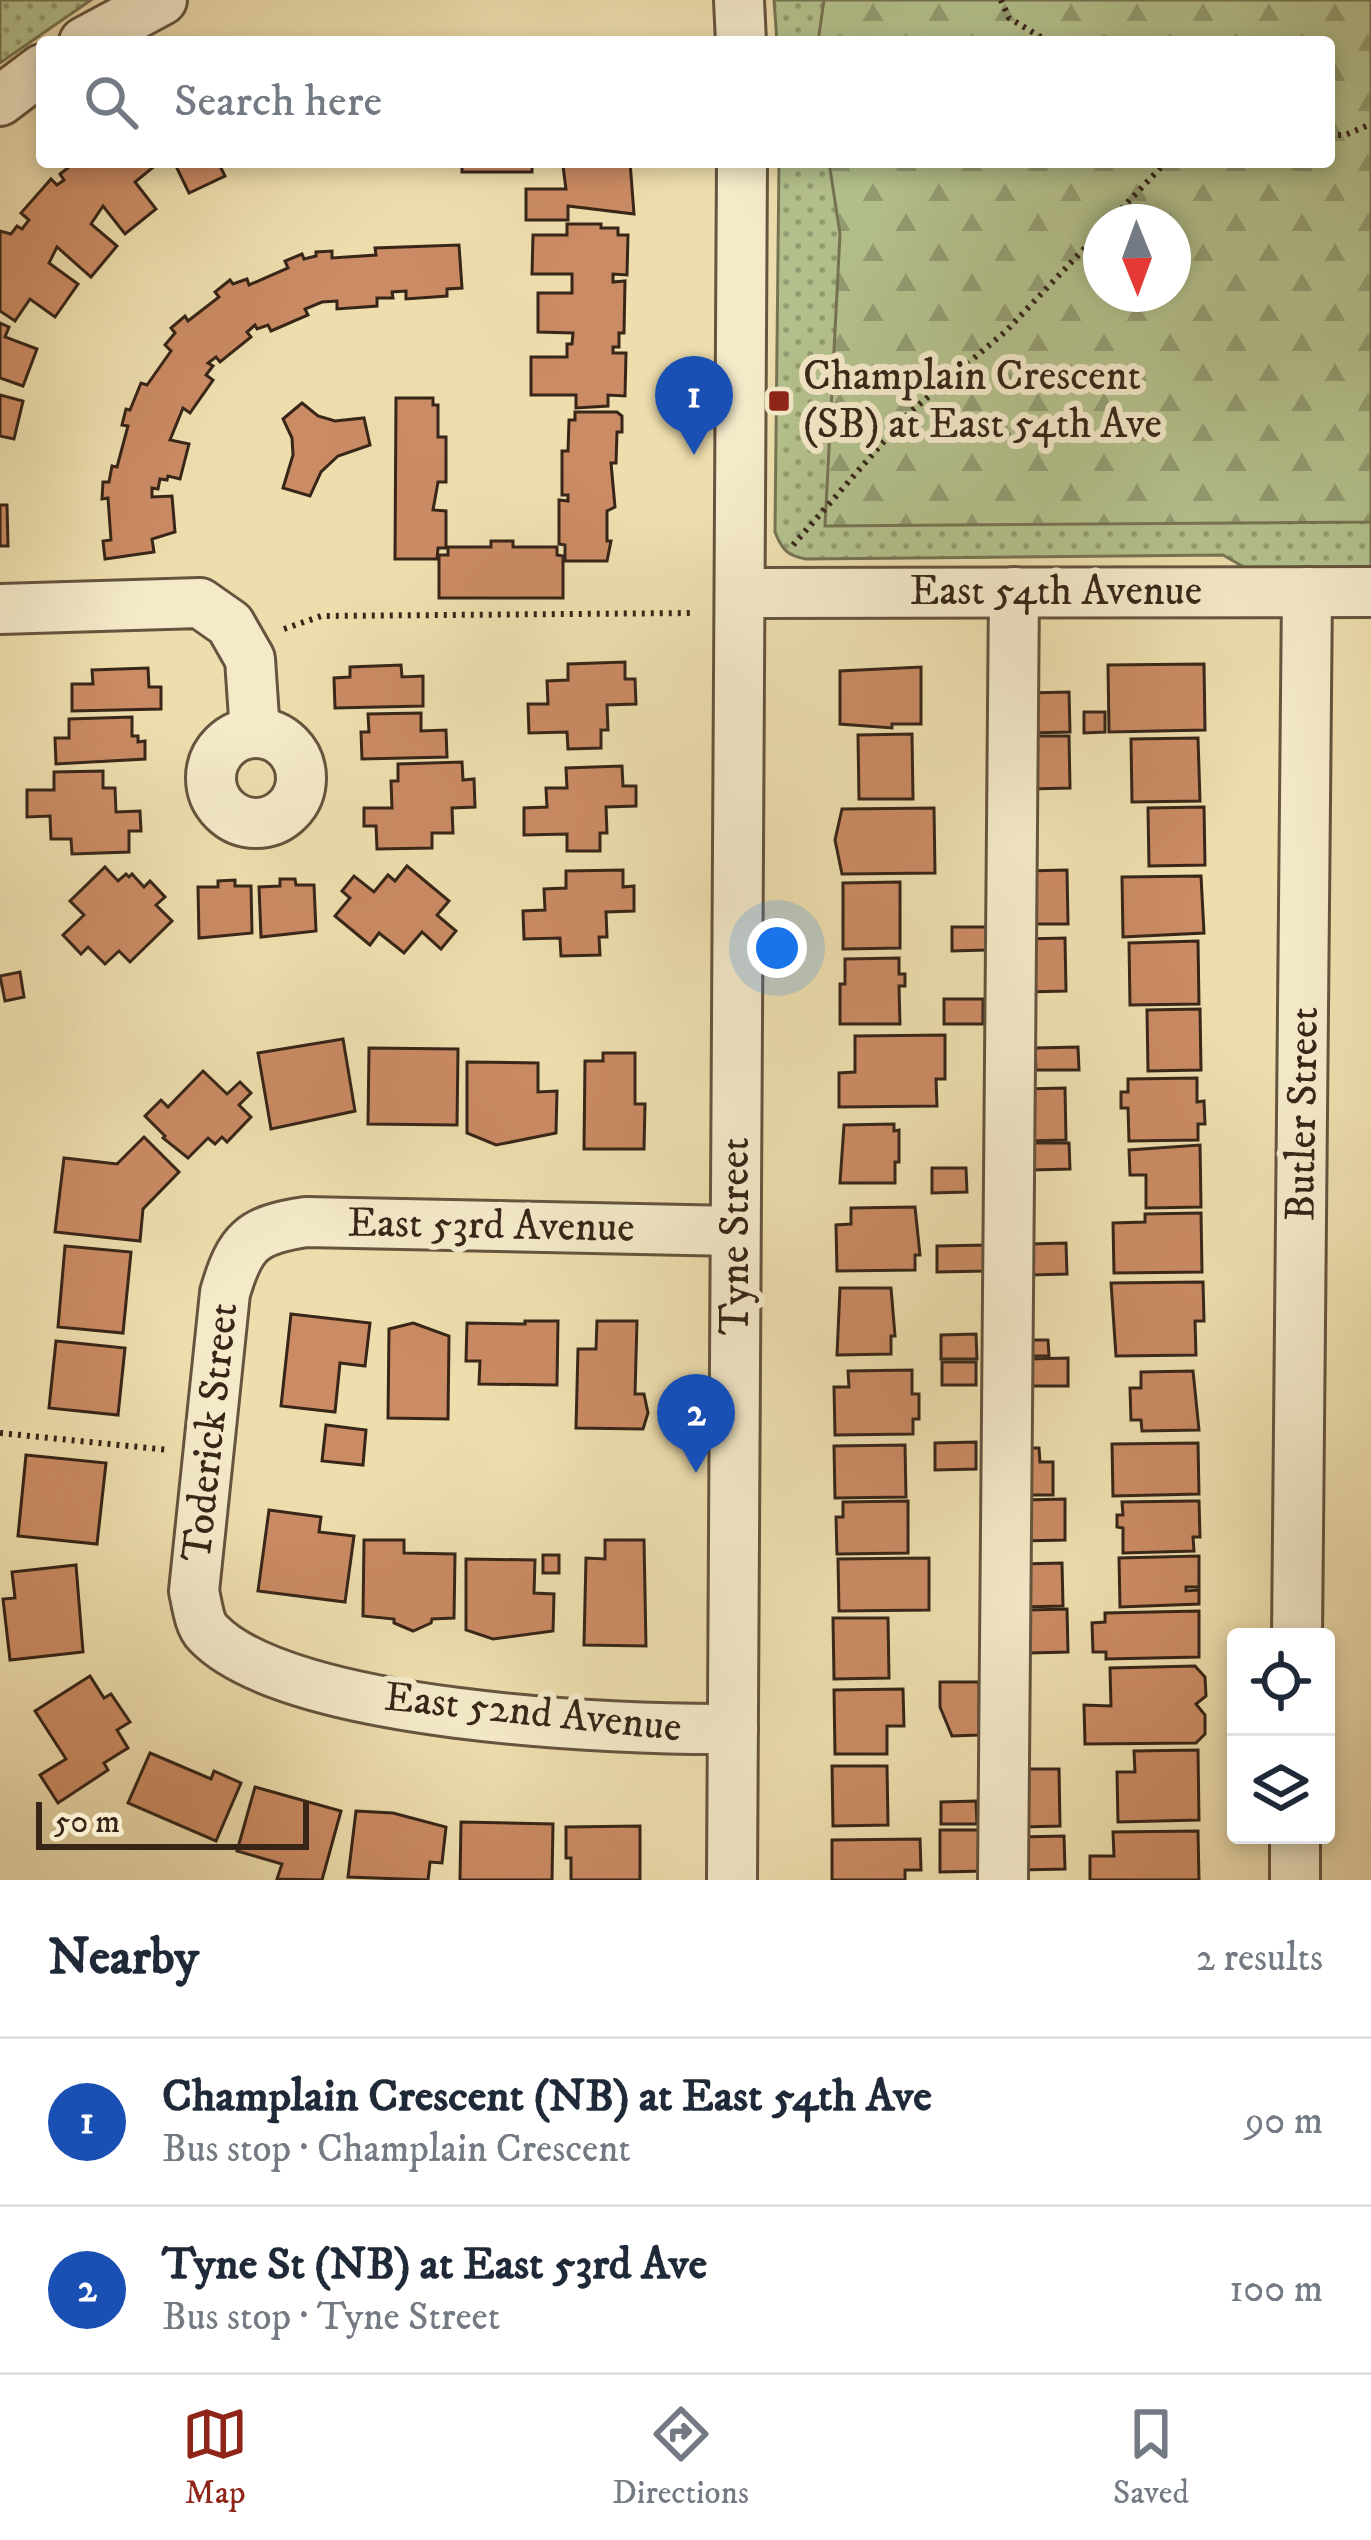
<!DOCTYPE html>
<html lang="en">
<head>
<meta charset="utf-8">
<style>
  body { margin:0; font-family:"IM FELL DW Pica",serif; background:#f6f6f7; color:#1f2937 }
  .controls { position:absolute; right:36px; bottom:36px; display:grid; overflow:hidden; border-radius:12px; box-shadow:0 6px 18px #0003 }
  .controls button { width:108px; height:108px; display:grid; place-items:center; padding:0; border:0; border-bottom:3px solid #e0e1e3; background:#fff; color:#1f2937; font:60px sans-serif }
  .compass { position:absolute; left:1083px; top:204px; width:108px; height:108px; border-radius:50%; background:#fff; box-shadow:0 6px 18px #0003; rotate:179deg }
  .scale { position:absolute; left:36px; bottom:30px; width:273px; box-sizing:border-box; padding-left:12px; border:6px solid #372618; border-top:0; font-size:33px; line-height:42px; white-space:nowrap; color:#372618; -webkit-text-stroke:9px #f4eaca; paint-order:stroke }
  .you { position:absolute; left:777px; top:948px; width:42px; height:42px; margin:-30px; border:9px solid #fff; border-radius:50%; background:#1a73e8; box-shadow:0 0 0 18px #1a73e833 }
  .badge { display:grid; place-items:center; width:78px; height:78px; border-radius:50%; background:#8f2418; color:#fff; font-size:39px; font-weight:700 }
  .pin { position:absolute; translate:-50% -99px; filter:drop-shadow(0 3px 6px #0008) }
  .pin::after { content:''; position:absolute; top:63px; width:42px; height:36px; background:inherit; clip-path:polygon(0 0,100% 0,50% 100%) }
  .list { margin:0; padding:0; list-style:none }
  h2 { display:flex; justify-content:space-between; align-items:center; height:156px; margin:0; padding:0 48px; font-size:51px }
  h2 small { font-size:39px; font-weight:400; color:#747a83 }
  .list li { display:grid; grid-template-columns:78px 1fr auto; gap:36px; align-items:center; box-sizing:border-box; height:168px; padding:0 48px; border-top:3px solid #e0e1e3 }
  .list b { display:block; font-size:45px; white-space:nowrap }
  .list p { margin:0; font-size:39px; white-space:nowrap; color:#747a83 }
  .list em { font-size:39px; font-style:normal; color:#747a83 }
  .icon { flex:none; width:66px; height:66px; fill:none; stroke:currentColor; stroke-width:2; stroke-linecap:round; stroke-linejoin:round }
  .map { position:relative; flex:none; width:1371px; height:1880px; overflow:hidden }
  .search { position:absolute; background:#fff; box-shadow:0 6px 18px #0003; left:36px; right:36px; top:36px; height:132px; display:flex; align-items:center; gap:30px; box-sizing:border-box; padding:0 42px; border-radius:12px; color:#747a83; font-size:45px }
  .sheet { height:492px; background:#fff }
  nav { display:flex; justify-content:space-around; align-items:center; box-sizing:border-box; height:168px; border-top:3px solid #e0e1e3; background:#fff; font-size:33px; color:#747a83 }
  nav a { display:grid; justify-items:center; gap:6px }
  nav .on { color:#8f2418 }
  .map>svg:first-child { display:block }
  .grass { fill:url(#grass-dots); stroke:#767453; stroke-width:3; fill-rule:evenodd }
  .forest { fill:url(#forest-firs); stroke:#767453; stroke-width:3; fill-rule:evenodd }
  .building { fill:#cb8b64; stroke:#372618; stroke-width:3 }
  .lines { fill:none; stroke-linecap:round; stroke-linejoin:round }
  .minor-casing { stroke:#65543e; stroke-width:54 }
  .path { stroke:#372618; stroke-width:6; stroke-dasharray:3 6; stroke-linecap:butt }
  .minor { stroke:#f4eaca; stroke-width:48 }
  .poi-dot { fill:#8f2418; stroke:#f4eaca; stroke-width:4.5 }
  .labels { text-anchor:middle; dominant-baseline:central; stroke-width:12; stroke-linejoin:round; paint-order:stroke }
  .poi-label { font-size:42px; fill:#372618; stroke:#f4eaca; text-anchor:start }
  .street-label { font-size:42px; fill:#372618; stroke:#f4eaca }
</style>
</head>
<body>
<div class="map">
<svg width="1371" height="1880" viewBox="0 0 1371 1880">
  <defs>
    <pattern id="grass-dots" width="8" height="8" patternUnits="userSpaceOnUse" patternTransform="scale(3)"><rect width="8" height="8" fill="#b4c28e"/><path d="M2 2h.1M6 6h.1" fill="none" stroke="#939d73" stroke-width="1.8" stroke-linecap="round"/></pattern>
    <pattern id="forest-firs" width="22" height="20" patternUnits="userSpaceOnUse" patternTransform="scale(3)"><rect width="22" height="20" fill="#b4c28e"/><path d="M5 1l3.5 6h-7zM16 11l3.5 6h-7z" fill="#939d73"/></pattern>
  </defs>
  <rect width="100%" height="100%" fill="#eedeae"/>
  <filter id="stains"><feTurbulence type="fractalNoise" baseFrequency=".00167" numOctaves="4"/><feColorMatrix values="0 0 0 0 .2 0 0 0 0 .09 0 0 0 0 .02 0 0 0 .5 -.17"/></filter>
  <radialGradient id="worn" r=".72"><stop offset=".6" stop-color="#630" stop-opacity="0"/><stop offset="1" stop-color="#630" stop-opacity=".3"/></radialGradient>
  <g class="grass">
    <polygon points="0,0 91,0 0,63"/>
    <path d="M774 0H1371V570H1249L1223 555 806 559C788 556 782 550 775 532L779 162H1329V42H777ZM1101 222H1173V294H1101Z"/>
  </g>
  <path class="forest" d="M824 0H1371V522L825 526 840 234 829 162H1329V42H818ZM1101 222H1173V294H1101Z"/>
  <g class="building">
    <polygon points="64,162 153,162 156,165 135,182 156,209 125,234 103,206 91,224 117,246 91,277 57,247 49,263 78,284 55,317 30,299 15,321 0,311 0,231 11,234 17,226 22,229 29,220 21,213 51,179 57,185 64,180 60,174 69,167"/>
    <polygon points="174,162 218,162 225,176 189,193"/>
    <rect x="462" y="162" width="70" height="10"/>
    <polygon points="569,162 630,162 634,214 568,206 568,220 526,220 526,189 566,189 563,166 570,165"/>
    <polygon points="567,224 601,224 601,228 618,228 618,235 628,235 627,275 613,274 613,282 625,281 624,333 619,333 619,347 613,347 613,353 626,353 625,396 608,395 608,406 576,408 576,395 531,395 531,357 567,357 567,344 572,344 573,333 538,332 538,293 572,293 572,274 532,274 533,235 567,235"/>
    <polygon points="459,245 462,288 447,289 447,296 406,299 406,291 392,292 393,298 377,298 377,306 337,309 337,301 322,302 305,309 308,315 271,331 268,325 257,329 255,325 247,332 251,337 220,362 216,357 208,363 213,366 206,375 213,380 190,413 183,408 170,440 189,444 180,479 168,476 167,480 160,479 158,489 152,488 152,497 172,496 175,532 152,539 154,552 105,559 103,541 111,540 108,498 102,499 103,482 109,482 112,466 117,467 128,426 122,425 126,409 130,410 141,383 147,385 171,351 165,345 175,333 171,328 185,316 188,321 219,297 215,292 230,280 233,284 247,279 249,285 288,268 285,261 302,254 304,259 316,256 316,252 332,251 332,258 376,255 375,248"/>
    <polygon points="0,323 9,327 5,337 37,349 23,386 0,378"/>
    <polygon points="0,395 23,401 14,439 0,436"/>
    <polygon points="396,398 433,398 433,405 438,405 438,437 446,437 446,482 438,482 433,510 446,511 446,548 438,548 437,559 395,559"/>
    <polygon points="302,403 318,416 335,421 364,418 370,445 338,456 321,472 310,496 283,488 293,455 292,438 283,419"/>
    <polygon points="575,412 617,412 622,416 622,432 617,432 616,463 611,463 615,507 607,511 607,541 611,541 607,561 565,561 565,545 559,544 559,500 568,501 568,495 562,495 562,451 568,451 569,420 575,420"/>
    <polygon points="0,505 7,505 8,546 0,546"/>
    <polygon points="491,541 513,541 513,547 557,547 557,555 563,556 563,598 439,598 439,555 448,555 448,547 491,547"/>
    <polygon points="625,662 625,679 635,679 636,704 607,705 608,730 601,730 601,748 568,749 567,732 529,733 528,704 548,704 547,681 568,680 568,664"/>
    <polygon points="1204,664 1205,730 1109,732 1108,665"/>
    <polygon points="401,665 402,677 423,676 423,706 335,708 334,678 350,677 350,667"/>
    <polygon points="921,667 921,724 892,724 892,728 840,724 840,671"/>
    <polygon points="148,668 149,687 161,687 161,709 72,711 72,684 93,684 92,670"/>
    <polygon points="1069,692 1070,732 1028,733 1027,693"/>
    <polygon points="1084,712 1105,712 1105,732 1084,733"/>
    <polygon points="421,713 421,731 446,730 447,757 362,759 361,732 369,732 368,714"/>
    <polygon points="132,717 132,736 138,736 138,742 145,741 145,759 56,764 55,738 69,738 69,719"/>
    <polygon points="912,734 913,799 859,799 858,735"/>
    <polygon points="1028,736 1069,736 1070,788 1029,789"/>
    <polygon points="1198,738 1200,801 1132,802 1131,739"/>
    <polygon points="462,762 463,780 474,779 475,807 452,808 453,833 432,833 432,848 377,849 376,826 364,826 364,808 392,808 391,781 398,781 398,764"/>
    <polygon points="622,766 623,786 636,786 636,806 606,807 607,833 600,833 600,851 567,851 567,834 524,835 524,808 547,807 546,788 567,788 566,768"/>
    <polygon points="103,771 103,788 115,788 116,812 140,811 141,831 129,831 129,852 72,854 71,839 51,839 50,816 27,817 27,790 54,790 54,772"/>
    <polygon points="1204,807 1205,865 1149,866 1148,808"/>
    <polygon points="934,808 935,873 842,874 835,840 842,809"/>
    <polygon points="407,866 449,901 437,915 456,931 441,949 422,932 404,953 379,933 370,945 335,916 350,898 342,891 354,876 374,892 388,875 395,881"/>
    <polygon points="105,867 118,881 126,874 129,877 132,874 144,887 150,881 165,897 156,905 172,921 130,962 119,951 105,964 88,947 81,954 63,935 84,915 70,901"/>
    <polygon points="623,870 623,887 634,886 634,911 606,912 607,937 599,937 600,955 561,956 560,938 524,939 523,911 545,910 544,889 566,888 566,871"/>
    <polygon points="1067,870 1068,924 1027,924 1026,871"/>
    <polygon points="1201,876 1204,933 1123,937 1122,877"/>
    <polygon points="280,879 295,879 296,885 314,885 316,931 261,937 259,887 280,886"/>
    <polygon points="235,880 235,886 251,886 252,933 199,938 198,887 218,887 218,881"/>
    <polygon points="900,882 900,948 843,949 843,883"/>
    <polygon points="952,927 986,927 986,950 952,951"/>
    <polygon points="1065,938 1066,991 1025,992 1025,939"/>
    <polygon points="1198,941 1199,1004 1130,1005 1129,943"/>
    <polygon points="899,958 899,974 905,974 905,986 899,986 900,1024 840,1024 840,984 845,984 845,959"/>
    <polygon points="20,972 24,997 5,1001 0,976"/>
    <rect x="944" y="999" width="39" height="25"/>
    <polygon points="1200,1009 1201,1070 1148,1071 1147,1010"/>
    <polygon points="945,1035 945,1079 936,1079 937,1106 839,1107 839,1073 855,1072 855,1036"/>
    <polygon points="343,1039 355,1111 271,1129 258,1053"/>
    <polygon points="1078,1047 1079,1070 1036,1070 1035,1048"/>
    <polygon points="369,1048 458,1049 457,1125 368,1124"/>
    <polygon points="603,1053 635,1053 635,1104 645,1104 644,1149 584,1149 585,1061 603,1061"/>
    <polygon points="467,1062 538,1063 538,1092 557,1091 556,1133 496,1145 467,1133"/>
    <polygon points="203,1071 227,1094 240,1082 251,1093 239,1105 251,1117 227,1142 222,1137 215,1144 208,1138 188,1158 163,1138 165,1136 145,1116 161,1100 168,1107"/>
    <polygon points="1197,1078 1197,1102 1204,1101 1205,1124 1198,1124 1198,1140 1129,1141 1128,1108 1121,1108 1121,1092 1128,1092 1128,1079"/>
    <polygon points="1065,1088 1066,1140 1024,1141 1024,1089"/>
    <polygon points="894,1124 894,1131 899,1130 899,1162 895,1162 895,1183 840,1183 844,1125"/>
    <polygon points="144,1137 179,1172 143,1209 140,1241 55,1232 64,1158 117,1164"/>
    <polygon points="1031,1143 1069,1143 1070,1169 1032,1170"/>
    <polygon points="1200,1145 1201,1207 1146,1208 1146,1175 1130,1175 1129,1150"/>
    <polygon points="932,1168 966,1168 967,1192 932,1193"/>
    <polygon points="915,1207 920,1255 915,1255 915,1270 837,1271 836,1225 851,1224 851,1208"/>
    <polygon points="1201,1213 1202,1272 1114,1273 1113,1223 1145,1222 1145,1214"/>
    <polygon points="1066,1243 1067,1274 1031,1275 1030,1244"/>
    <polygon points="985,1245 985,1271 937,1272 937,1246"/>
    <polygon points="65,1246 131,1252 123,1333 58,1327"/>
    <polygon points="1203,1282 1204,1321 1195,1321 1196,1355 1116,1356 1111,1283"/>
    <polygon points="840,1288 891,1288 895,1336 891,1336 891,1354 837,1355"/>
    <polygon points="291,1314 370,1323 365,1366 340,1363 335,1412 281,1406"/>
    <polygon points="525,1321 558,1321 557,1385 479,1384 480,1361 466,1361 467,1323 525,1324"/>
    <polygon points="597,1321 637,1321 635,1394 644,1394 648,1413 643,1429 576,1428 578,1349 596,1349"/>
    <polygon points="413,1323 449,1336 448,1419 388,1418 389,1329"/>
    <polygon points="976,1334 977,1359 941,1359 941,1335"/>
    <polygon points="1028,1340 1048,1340 1049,1356 1029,1356"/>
    <polygon points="56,1341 125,1348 118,1415 49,1408"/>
    <polygon points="1068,1358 1068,1386 1029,1386 1028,1359"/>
    <rect x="942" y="1362" width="34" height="23"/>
    <polygon points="912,1370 912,1394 919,1394 919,1419 913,1419 913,1434 835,1435 834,1387 849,1387 848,1371"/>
    <polygon points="1193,1371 1199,1430 1142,1431 1141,1420 1131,1420 1130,1388 1141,1388 1141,1372"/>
    <polygon points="326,1425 366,1430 363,1465 322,1461"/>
    <polygon points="976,1442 976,1469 935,1470 935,1443"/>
    <polygon points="1198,1443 1199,1494 1113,1496 1112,1444"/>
    <polygon points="905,1445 906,1497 835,1498 834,1446"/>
    <polygon points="1025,1448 1039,1448 1040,1462 1053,1462 1053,1495 1026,1495"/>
    <polygon points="26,1455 106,1463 97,1544 18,1536"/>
    <polygon points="1065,1499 1065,1540 1023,1541 1022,1500"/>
    <polygon points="908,1501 908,1553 837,1554 836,1517 843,1517 843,1502"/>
    <polygon points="1193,1501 1199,1501 1200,1537 1193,1537 1194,1551 1123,1553 1123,1528 1117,1527 1117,1515 1123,1515 1122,1502"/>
    <polygon points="269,1510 321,1517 319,1532 354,1536 345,1602 258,1591"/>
    <polygon points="364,1540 404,1540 404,1553 455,1554 454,1618 432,1619 431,1623 413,1631 394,1623 394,1619 363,1616"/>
    <polygon points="605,1540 644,1540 646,1646 584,1645 586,1558 605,1559"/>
    <rect x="543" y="1555" width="16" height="18"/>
    <polygon points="1199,1556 1199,1587 1186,1587 1186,1591 1199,1590 1199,1604 1120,1607 1119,1558"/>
    <polygon points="929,1558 929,1610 839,1611 838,1559"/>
    <polygon points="466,1559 535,1560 534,1593 554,1594 553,1631 493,1639 466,1630"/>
    <polygon points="1062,1563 1063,1606 1022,1607 1021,1564"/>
    <polygon points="76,1565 83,1652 10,1660 3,1599 15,1598 12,1572"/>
    <polygon points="1067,1609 1068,1652 1030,1653 1029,1610"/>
    <polygon points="1199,1611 1199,1657 1106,1659 1106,1652 1093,1652 1092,1623 1105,1622 1105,1613"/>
    <polygon points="833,1618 888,1618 889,1678 834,1679"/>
    <polygon points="1195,1666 1205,1677 1206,1696 1196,1704 1205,1715 1205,1734 1196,1743 1085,1744 1084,1705 1111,1706 1110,1668"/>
    <polygon points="90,1676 104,1698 111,1694 130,1722 117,1730 128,1748 104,1763 108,1770 58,1803 40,1775 66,1759 35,1711"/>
    <polygon points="940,1682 979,1682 979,1735 952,1736 940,1707"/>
    <polygon points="903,1689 904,1726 887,1726 887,1754 835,1754 834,1690"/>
    <polygon points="1198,1750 1199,1820 1118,1822 1117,1772 1135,1772 1134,1751"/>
    <polygon points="150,1753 211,1779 214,1771 241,1783 216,1841 128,1803"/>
    <polygon points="832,1766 887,1766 888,1825 833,1826"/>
    <polygon points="1021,1769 1059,1769 1060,1826 1022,1827"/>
    <polygon points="255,1787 341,1811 322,1880 277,1879 282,1864 237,1851"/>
    <polygon points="976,1801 977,1824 941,1824 941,1802"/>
    <polygon points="356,1811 393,1813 446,1827 442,1863 430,1862 428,1880 348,1877"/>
    <polygon points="461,1822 553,1824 552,1880 460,1880"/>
    <polygon points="640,1826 640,1880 571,1880 571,1858 566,1858 566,1827"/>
    <polygon points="940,1830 985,1830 986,1871 940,1872"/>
    <polygon points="1198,1831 1199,1880 1090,1880 1090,1856 1114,1856 1113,1832"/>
    <polygon points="1064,1836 1065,1869 1020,1870 1019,1837"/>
    <polygon points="920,1839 921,1870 905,1870 905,1880 832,1880 832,1840"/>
  </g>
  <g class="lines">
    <g class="minor-casing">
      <g id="minor">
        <polyline points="739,0 741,42"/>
        <polyline points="84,42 162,0"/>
        <polyline points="0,101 42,69"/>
        <polyline points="741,593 1371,592"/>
        <polyline points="0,609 200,603 230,624 250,659 255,733"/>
        <circle cx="256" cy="778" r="45"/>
        <polyline points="1297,1637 1307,592"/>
        <path d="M733 1729C617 1730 288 1717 208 1633 199 1624 197 1604 194 1591L225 1293C240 1241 252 1230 306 1222L735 1231"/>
        <polyline points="732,1880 742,162"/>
        <polyline points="1003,1880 1014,592"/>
        <polyline points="1295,1880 1295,1835"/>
      </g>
    </g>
    <g class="path">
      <polyline points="1001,0 1009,18 1049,42"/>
      <polyline points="1329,135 1345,135 1371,124"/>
      <polyline points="1109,222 1166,162"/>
      <polyline points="793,545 908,414 1006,331 1101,231"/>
      <polyline points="284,629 321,616 694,613"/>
      <polyline points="0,1433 169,1450"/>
    </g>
    <use href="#minor" class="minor"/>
  </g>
  <rect class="poi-dot" x="767" y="389" width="24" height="24" rx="6"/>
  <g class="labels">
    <g class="poi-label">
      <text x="803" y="377">Champlain Crescent<tspan x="803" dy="48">(SB) at East 54th Ave</tspan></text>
    </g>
    <g class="street-label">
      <text x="1056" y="592">East 54th Avenue</text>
      <text transform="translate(1303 1114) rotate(-89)">Butler Street</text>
      <text transform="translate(491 1226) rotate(1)">East 53rd Avenue</text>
      <text transform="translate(736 1236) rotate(-90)">Tyne Street</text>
      <text transform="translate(211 1432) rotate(-84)">Toderick Street</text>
      <text transform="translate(533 1713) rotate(6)">East 52nd Avenue</text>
    </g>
  </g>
  <rect width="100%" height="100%" filter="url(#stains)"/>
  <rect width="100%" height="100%" fill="url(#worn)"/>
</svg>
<div class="controls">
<button><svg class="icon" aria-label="locate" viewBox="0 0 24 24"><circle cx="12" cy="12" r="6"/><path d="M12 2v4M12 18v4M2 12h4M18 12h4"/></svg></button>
<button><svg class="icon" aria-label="layers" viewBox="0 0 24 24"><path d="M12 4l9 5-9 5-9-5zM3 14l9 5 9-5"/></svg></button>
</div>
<svg class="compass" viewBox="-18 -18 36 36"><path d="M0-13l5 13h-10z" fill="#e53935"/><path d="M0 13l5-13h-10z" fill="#747a83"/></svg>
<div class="scale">50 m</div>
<div class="you"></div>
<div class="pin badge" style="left:694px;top:455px;background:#1a4fb4">1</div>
<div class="pin badge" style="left:696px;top:1473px;background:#1a4fb4">2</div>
<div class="search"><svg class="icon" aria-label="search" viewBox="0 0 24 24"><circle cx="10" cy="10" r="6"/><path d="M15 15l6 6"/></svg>Search here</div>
</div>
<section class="sheet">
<h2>Nearby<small>2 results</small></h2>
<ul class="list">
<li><span class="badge" style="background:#1a4fb4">1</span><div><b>Champlain Crescent (NB) at East 54th Ave</b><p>Bus stop · Champlain Crescent</p></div><em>90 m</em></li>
<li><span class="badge" style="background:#1a4fb4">2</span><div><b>Tyne St (NB) at East 53rd Ave</b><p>Bus stop · Tyne Street</p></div><em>100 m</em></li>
</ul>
</section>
<nav>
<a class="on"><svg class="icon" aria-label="map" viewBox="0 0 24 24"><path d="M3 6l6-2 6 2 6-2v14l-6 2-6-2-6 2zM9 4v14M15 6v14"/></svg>Map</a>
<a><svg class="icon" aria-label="directions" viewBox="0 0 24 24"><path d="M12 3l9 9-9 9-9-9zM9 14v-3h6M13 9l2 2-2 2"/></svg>Directions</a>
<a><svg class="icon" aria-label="saved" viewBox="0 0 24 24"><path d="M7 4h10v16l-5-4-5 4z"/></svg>Saved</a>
</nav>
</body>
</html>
